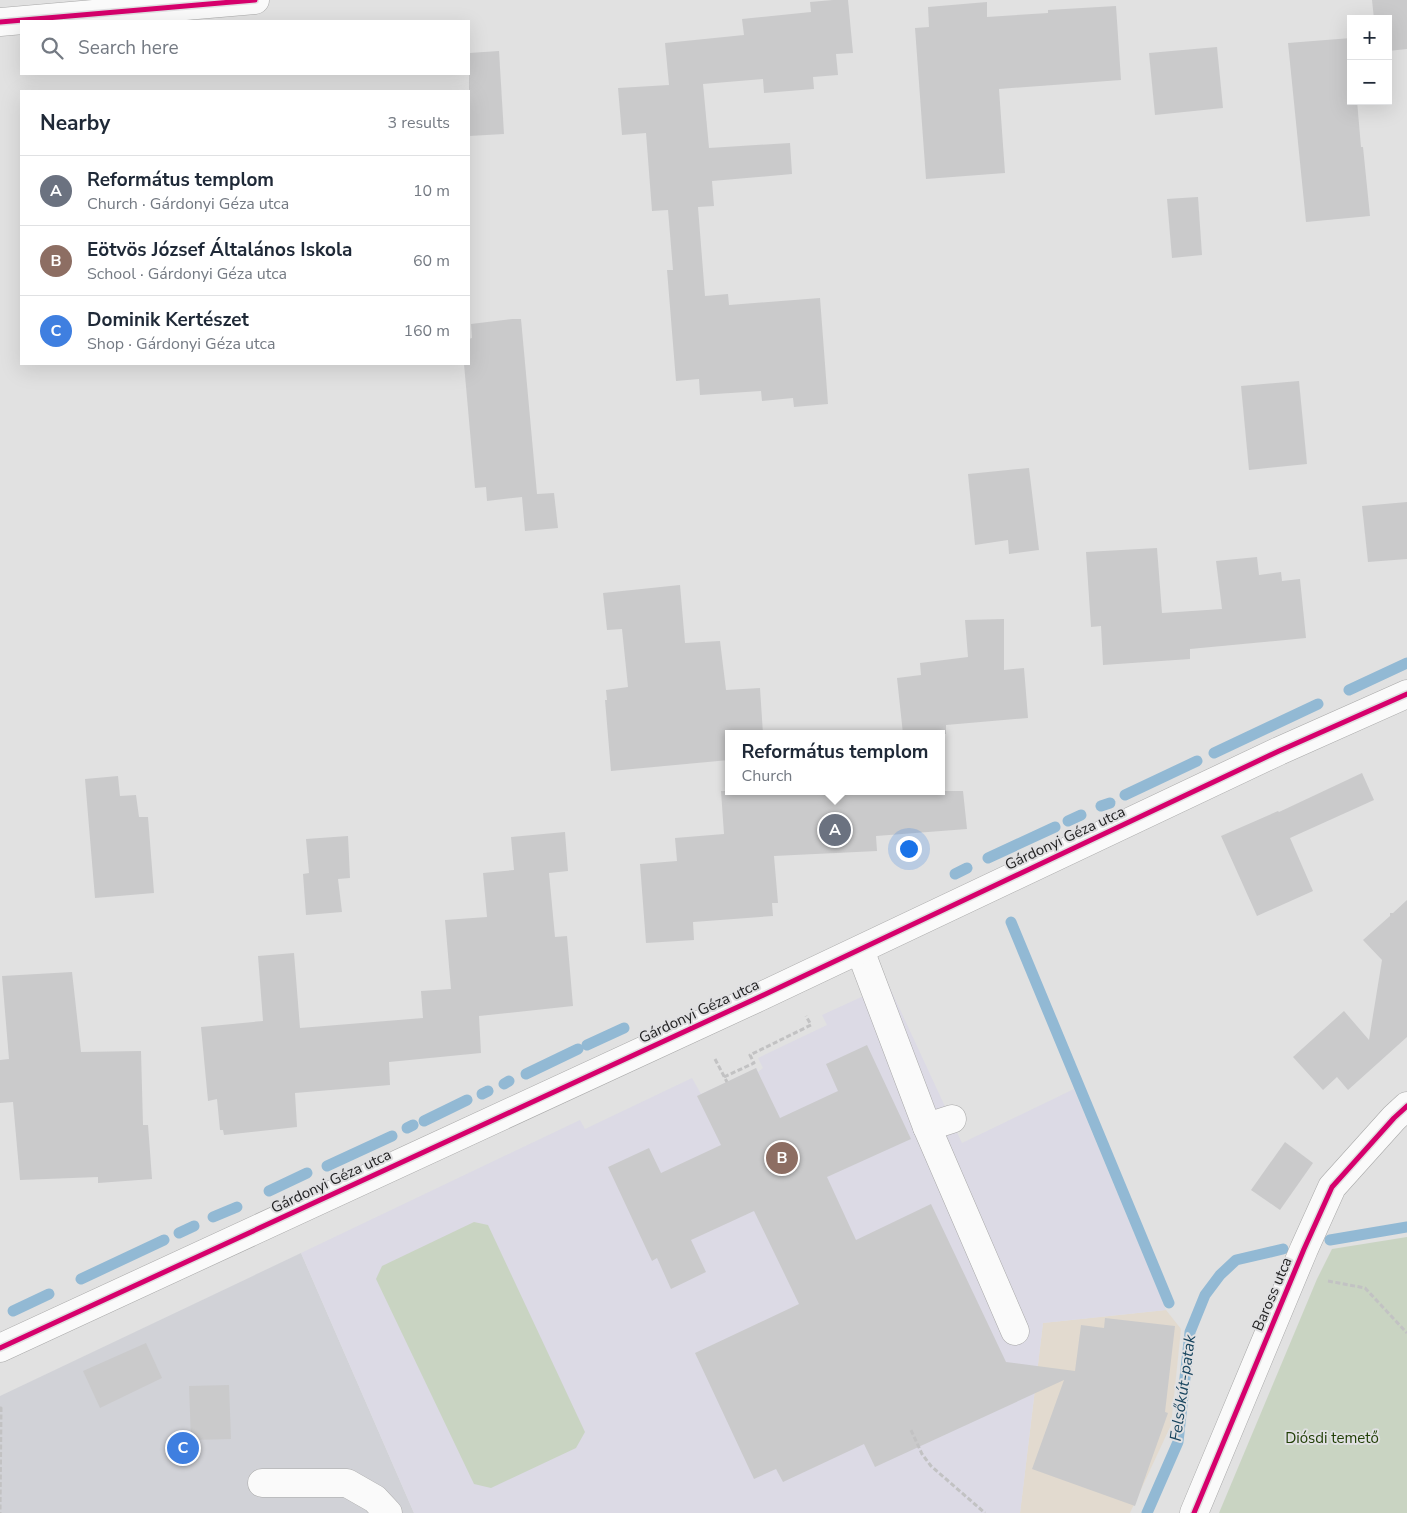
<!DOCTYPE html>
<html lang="en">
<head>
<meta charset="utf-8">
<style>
  body { margin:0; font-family:"Nunito Sans",sans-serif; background:#f6f6f7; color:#1f2937 }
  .controls { position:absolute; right:15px; top:15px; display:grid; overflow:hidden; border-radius:0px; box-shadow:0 5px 20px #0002 }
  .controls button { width:45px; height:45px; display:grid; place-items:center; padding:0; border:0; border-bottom:1px solid #e0e1e3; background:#fff; color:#1f2937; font:25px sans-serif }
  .you { position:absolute; left:908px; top:848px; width:18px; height:18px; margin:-12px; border:4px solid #fff; border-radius:50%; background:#1a73e8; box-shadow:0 0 0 8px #1a73e833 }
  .badge { display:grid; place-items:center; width:32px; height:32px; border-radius:50%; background:#b45309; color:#fff; font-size:16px; font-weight:700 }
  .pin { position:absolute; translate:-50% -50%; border:2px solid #fff; box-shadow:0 1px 5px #0006 }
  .popup { position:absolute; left:725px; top:730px; width:220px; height:65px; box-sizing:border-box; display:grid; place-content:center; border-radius:0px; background:#fff; filter:drop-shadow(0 1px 4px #0005); font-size:16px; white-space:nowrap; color:#747a83 }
  .popup b { font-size:19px; color:#1f2937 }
  .popup::after { content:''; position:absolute; left:50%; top:100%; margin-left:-10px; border:10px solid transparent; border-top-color:#fff }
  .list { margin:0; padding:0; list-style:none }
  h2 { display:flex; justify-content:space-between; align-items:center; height:65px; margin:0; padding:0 20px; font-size:21px }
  h2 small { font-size:16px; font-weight:400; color:#747a83 }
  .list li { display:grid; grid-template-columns:32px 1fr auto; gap:15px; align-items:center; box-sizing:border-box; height:70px; padding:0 20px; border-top:1px solid #e0e1e3 }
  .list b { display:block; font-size:19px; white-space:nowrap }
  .list p { margin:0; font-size:16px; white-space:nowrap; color:#747a83 }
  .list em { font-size:16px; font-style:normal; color:#747a83 }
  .icon { flex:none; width:28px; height:28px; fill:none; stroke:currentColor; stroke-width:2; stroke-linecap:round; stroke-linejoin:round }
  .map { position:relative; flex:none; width:1407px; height:1513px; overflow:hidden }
  .search { position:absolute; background:#fff; box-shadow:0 5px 20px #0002; left:20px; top:20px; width:450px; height:55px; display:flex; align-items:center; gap:12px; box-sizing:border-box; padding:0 18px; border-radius:0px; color:#747a83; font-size:19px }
  .panel { position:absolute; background:#fff; box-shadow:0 5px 20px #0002; left:20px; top:90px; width:450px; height:275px; border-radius:0px }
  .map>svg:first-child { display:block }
  .built { fill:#d1d2d7 }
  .industrial { fill:#e2dacf }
  .education { fill:#dcdae5 }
  .green { fill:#c9d4c2 }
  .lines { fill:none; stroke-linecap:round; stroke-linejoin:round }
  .stream { stroke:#92b9d4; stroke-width:11 }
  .building { fill:#cacacb }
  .minor-casing { stroke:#a8a8a8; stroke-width:29 }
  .path { stroke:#c2c2c3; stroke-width:3; stroke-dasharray:5 2.5; stroke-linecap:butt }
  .minor { stroke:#fafafa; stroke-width:28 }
  .cycleway-casing { stroke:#e0e0e2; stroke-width:8 }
  .cycleway { stroke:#d6006c; stroke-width:5 }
  .labels { text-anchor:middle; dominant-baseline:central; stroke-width:4; stroke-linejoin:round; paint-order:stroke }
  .street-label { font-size:15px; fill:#222223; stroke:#e0e0e2 }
  .park-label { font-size:15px; fill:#213f06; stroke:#e0e0e2 }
  .water-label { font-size:16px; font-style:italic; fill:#17445e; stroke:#e0e0e2 }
</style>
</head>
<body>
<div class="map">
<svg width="1407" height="1513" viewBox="0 0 1407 1513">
  <rect width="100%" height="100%" fill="#e1e1e1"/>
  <polygon class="built" points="301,1253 414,1513 0,1513 0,1396"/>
  <polygon class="industrial" points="1166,1310 1181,1329 1171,1425 1130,1513 1020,1513 1043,1323"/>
  <polygon class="education" points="884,975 962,1143 1074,1089 1166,1310 1043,1323 1020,1513 414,1513 301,1253 580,1120 585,1129 692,1078 701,1094 757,1068 758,1072 763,1068 758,1058 827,1025 822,1015 868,994"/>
  <g class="green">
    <polygon points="474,1222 488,1225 585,1432 576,1448 491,1488 474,1484 376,1279 382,1266"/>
    <polygon points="1407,1237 1407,1513 1219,1513 1317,1279 1332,1249"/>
  </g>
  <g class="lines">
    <g class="stream">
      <polyline points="1349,690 1407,663"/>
      <polyline points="1214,753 1318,704"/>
      <polyline points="1125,795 1197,761"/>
      <polyline points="1101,806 1110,803"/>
      <polyline points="1068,821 1081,815"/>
      <polyline points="988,858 1055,827"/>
      <polyline points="955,874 967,868"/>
      <polyline points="1011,922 1169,1303"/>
      <polyline points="587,1045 624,1028"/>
      <polyline points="526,1074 578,1049"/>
      <polyline points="504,1084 509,1081"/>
      <polyline points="482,1094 488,1091"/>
      <polyline points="424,1121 467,1100"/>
      <polyline points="407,1128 413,1125"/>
      <polyline points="327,1166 392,1136"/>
      <polyline points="269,1191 307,1173"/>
      <polyline points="213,1217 237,1207"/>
      <polyline points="179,1233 194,1226"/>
      <polyline points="1330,1240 1407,1227"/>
      <polyline points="81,1279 164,1240"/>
      <polyline points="13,1311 49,1294"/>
      <polyline points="1147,1513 1178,1442 1190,1332 1205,1295 1220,1275 1236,1260 1283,1249"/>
    </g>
  </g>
  <g class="building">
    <polygon points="833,0 848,0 853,53 836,54 838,75 813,77 814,89 764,93 763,79 703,84 709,148 790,143 792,174 712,181 714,206 698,207 705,296 728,294 729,305 820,298 828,404 794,407 793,398 762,401 761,391 700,395 699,379 676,381 667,270 673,270 668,210 652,211 646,133 622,135 618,88 669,85 665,43 744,35 742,19 811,12 810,2"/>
    <polygon points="1372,0 1407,0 1407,49 1388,51 1388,19 1374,19"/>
    <polygon points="987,2 987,17 1048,13 1048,10 1116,6 1121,80 999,89 1005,173 926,179 915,28 929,27 928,7"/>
    <polygon points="1351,38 1351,101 1357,101 1361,147 1363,147 1370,216 1306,222 1288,43"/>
    <polygon points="1217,47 1223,108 1155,115 1149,53"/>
    <polygon points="499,51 504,134 469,136 469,53"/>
    <polygon points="1198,197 1202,255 1172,258 1167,199"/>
    <polygon points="512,319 521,319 537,494 554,493 558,528 525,531 522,497 487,501 486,487 475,488 464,364 469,364 469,339 472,338 471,324"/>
    <polygon points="1299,381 1307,464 1249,470 1241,386"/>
    <polygon points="1029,468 1039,550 1009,554 1008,540 975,545 968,474"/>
    <polygon points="1407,502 1407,559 1368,562 1362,506"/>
    <polygon points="1157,548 1162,613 1222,609 1216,561 1257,557 1259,575 1281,572 1282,581 1300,579 1306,638 1190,649 1190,659 1103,665 1101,626 1091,627 1086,552"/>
    <polygon points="680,585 685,643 720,641 726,690 760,688 763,734 729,734 729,760 611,771 605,700 607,700 606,690 628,687 622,629 607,630 603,593"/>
    <polygon points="1004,619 1004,670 1024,668 1028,718 946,725 946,734 903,734 897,678 921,675 920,663 968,657 965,620"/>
    <polygon points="1362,773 1374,800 1290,838 1313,891 1257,916 1221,836 1278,811 1279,812"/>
    <polygon points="118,776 120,796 136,795 139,817 148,817 154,893 95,898 85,779"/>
    <polygon points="721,791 963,791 967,829 876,836 877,851 774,856 778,903 772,903 773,916 693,922 694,940 646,943 640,864 677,861 675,838 724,834"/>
    <polygon points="565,832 568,871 549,873 555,937 567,936 573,1006 479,1016 481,1053 389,1062 390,1085 295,1093 297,1127 224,1135 223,1130 220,1130 217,1099 208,1101 201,1027 263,1021 258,956 294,953 300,1028 423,1018 421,991 451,989 445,920 487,917 483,873 514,870 511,837"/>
    <polygon points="348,836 350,878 338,879 342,912 306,915 303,874 309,873 306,839"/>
    <polygon points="1407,900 1407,1037 1348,1090 1337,1077 1323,1090 1293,1057 1344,1011 1369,1040 1382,960 1363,940 1390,916 1390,913 1393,913"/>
    <polygon points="72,972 81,1052 141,1051 143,1125 148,1125 152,1179 98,1183 98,1177 20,1180 13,1102 0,1103 0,1060 9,1059 2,976"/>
    <polygon points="867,1045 911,1139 827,1177 856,1240 931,1204 1006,1362 1075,1371 1081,1325 1104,1328 1105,1318 1175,1326 1165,1412 1168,1413 1135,1506 1032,1469 1064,1380 875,1467 864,1444 783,1482 776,1469 754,1479 695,1353 799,1304 754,1211 691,1240 706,1272 671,1289 657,1258 652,1261 608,1167 649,1148 661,1173 721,1145 697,1096 756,1068 780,1118 838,1091 826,1064"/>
    <polygon points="1285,1142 1313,1163 1280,1210 1251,1190"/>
    <polygon points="146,1343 162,1378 100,1408 83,1371"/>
    <polygon points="229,1385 231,1439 191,1440 189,1386"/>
  </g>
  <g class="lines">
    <g class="minor-casing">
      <g id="minor">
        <polyline points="0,22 255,0"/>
        <polyline points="860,950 927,1127 1015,1331"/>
        <polyline points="927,1127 952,1119"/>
        <polyline points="0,1348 755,999 1279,751 1407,694"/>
        <polyline points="262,1483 347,1483 375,1499 388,1513"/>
        <polyline points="1194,1513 1304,1249 1332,1187 1394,1118 1407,1106"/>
      </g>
    </g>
    <g class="path">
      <polyline points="715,1059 727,1082"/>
      <polyline points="724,1077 754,1063 750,1055 811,1025 806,1016"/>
      <polyline points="1328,1281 1365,1288 1407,1333"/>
      <polyline points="0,1408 1,1408 0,1513"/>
      <polyline points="911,1430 922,1454 931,1466 985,1513"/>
    </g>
    <use href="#minor" class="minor"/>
    <g class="cycleway-casing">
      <g id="cycleway">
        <polyline points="0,22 255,0"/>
        <polyline points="0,1348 755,999 1279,751 1407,694"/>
        <polyline points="1194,1513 1304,1249 1332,1187 1394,1118 1407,1106"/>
      </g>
    </g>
    <use href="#cycleway" class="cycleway"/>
  </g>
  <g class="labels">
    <g class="street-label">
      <text transform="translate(1065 838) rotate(-25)">Gárdonyi Géza utca</text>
      <text transform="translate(699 1011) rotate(-25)">Gárdonyi Géza utca</text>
      <text transform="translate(331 1181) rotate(-25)">Gárdonyi Géza utca</text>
      <text transform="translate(1272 1294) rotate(-67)">Baross utca</text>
    </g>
    <g class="park-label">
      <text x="1332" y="1438">Diósdi temető</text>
    </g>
    <g class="water-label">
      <text transform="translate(1183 1388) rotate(-82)">Felsőkút-patak</text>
    </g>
  </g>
</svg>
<div class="controls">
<button>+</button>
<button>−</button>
</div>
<div class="you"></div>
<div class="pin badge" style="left:835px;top:830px;background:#6b7280">A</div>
<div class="popup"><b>Református templom</b>Church</div>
<div class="pin badge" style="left:782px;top:1158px;background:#8d6e63">B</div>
<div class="pin badge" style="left:183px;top:1448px;background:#3f7fe0">C</div>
<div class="search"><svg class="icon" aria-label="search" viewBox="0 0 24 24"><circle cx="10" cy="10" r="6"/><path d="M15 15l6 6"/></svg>Search here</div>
<section class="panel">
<h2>Nearby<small>3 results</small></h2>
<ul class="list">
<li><span class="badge" style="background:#6b7280">A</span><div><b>Református templom</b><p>Church · Gárdonyi Géza utca</p></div><em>10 m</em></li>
<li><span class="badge" style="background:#8d6e63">B</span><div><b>Eötvös József Általános Iskola</b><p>School · Gárdonyi Géza utca</p></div><em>60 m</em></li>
<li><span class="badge" style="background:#3f7fe0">C</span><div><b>Dominik Kertészet</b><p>Shop · Gárdonyi Géza utca</p></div><em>160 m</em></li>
</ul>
</section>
</div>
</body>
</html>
